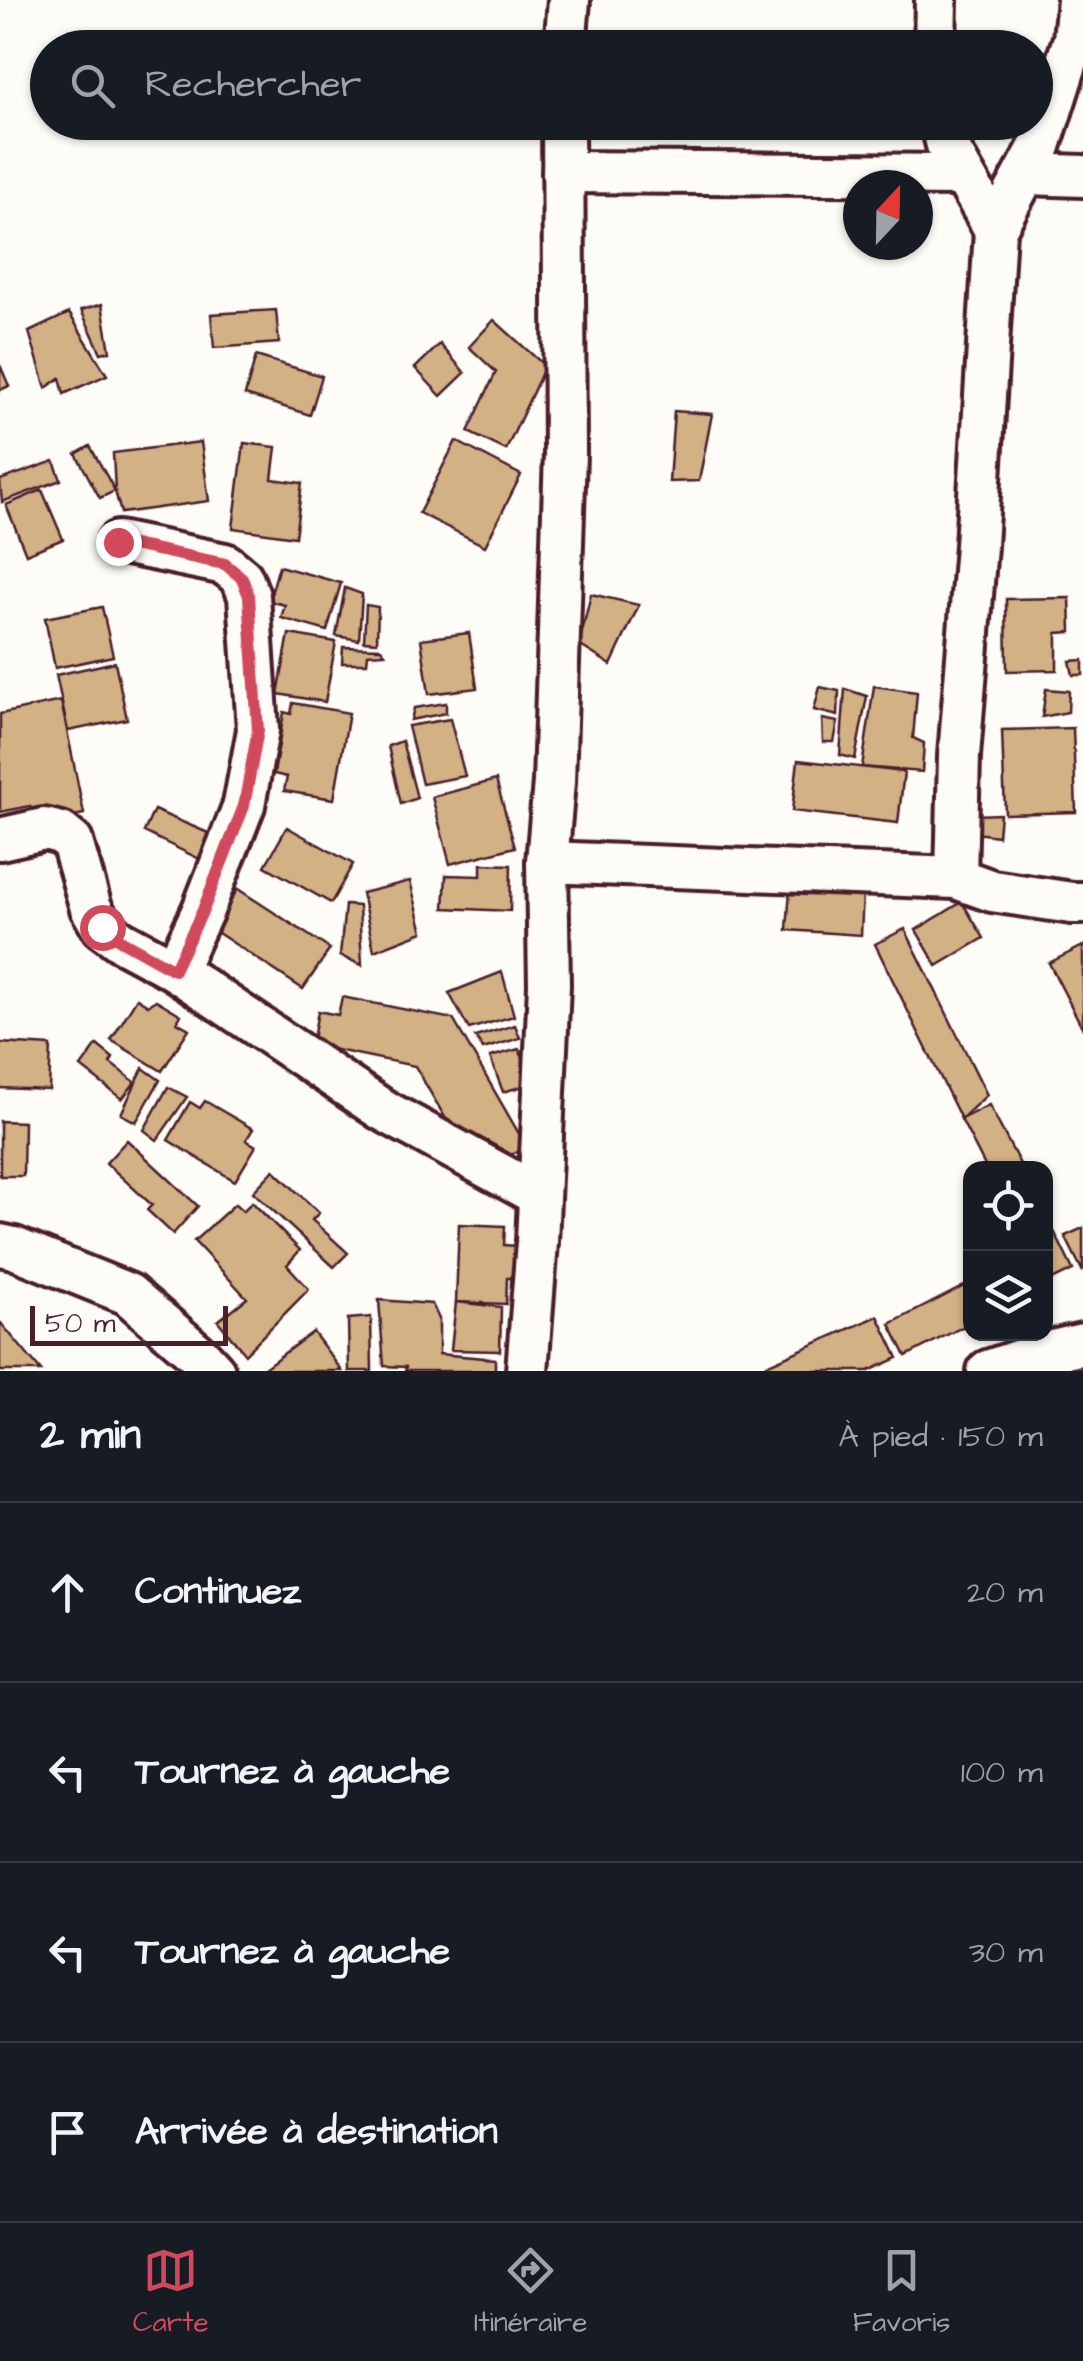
<!DOCTYPE html>
<html lang="fr">
<head>
<meta charset="utf-8">
<style>
  body { margin:0; font-family:"Architects Daughter",sans-serif; background:#20242c; color:#f1f3f6 }
  .controls { position:absolute; right:30px; bottom:30px; display:grid; overflow:hidden; border-radius:20px; box-shadow:0 2px 8px #0004 }
  .controls button { width:90px; height:90px; display:grid; place-items:center; padding:0; border:0; border-bottom:2px solid #363941; background:#171b24; color:#f1f3f6; font:50px sans-serif }
  .compass { position:absolute; left:843px; top:170px; width:90px; height:90px; border-radius:50%; background:#171b24; box-shadow:0 2px 8px #0004; rotate:22deg }
  .scale { position:absolute; left:30px; bottom:25px; width:198px; box-sizing:border-box; padding-left:10px; border:5px solid #4a1f2b; border-top:0; font-size:28px; line-height:35px; white-space:nowrap; color:#4a1f2b; -webkit-text-stroke:8px #fdfcf7; paint-order:stroke }
  .stop { position:absolute; width:30px; height:30px; margin:-22px; border:8px solid #d1495b; border-radius:50%; background:#fff }
  .stop.end { background:#d1495b; border-color:#fff; box-shadow:0 2px 10px #0008 }
  .list { margin:0; padding:0; list-style:none }
  h2 { display:flex; justify-content:space-between; align-items:center; height:130px; margin:0; padding:0 40px; font-size:42px }
  h2 small { font-size:32px; font-weight:400; color:#9ea1a6 }
  .list li { display:grid; grid-template-columns:65px 1fr auto; gap:30px; align-items:center; box-sizing:border-box; height:180px; padding:0 40px; border-top:2px solid #363941 }
  .list b { display:block; font-size:38px; white-space:nowrap }
  .list em { font-size:32px; font-style:normal; color:#9ea1a6 }
  .icon { flex:none; width:55px; height:55px; fill:none; stroke:currentColor; stroke-width:2; stroke-linecap:round; stroke-linejoin:round }
  .map { position:relative; flex:none; width:1083px; height:1371px; overflow:hidden }
  .search { position:absolute; background:#171b24; box-shadow:0 2px 8px #0004; left:30px; right:30px; top:30px; height:110px; display:flex; align-items:center; gap:25px; box-sizing:border-box; padding:0 35px; border-radius:55px; color:#9ea1a6; font-size:38px }
  .sheet { height:850px; background:#171b24 }
  nav { display:flex; justify-content:space-around; align-items:center; box-sizing:border-box; height:140px; border-top:2px solid #363941; background:#171b24; font-size:28px; color:#9ea1a6 }
  nav a { display:grid; justify-items:center; gap:5px }
  nav .on { color:#d1495b }
  .map>svg:first-child { display:block }
  .building { fill:#d2b185; stroke:#4a1f2b; stroke-width:2.5 }
  .lines { fill:none; stroke-linecap:round; stroke-linejoin:round }
  .minor-casing { stroke:#4a1f2b; stroke-width:48 }
  .minor { stroke:#fdfcf7; stroke-width:40 }
  .route { stroke:#d1495b; stroke-width:12 }
</style>
</head>
<body>
<div class="map">
<svg width="1083" height="1371" viewBox="0 0 1083 1371">
  <rect width="100%" height="100%" fill="#fdfcf7"/>
  <filter id="ink" filterUnits="userSpaceOnUse"><feTurbulence type="fractalNoise" baseFrequency=".01" numOctaves="2"/><feDisplacementMap in="SourceGraphic" scale="20" xChannelSelector="R" yChannelSelector="G"/><feConvolveMatrix kernelMatrix="1 2 1 2 8 2 1 2 1" color-interpolation-filters="sRGB"/></filter>
  <g filter="url(#ink)">
    <g class="building">
      <polygon points="102,304 110,351 101,353 81,310"/>
      <polygon points="276,310 279,343 214,348 211,314"/>
      <polygon points="69,313 107,375 64,394 60,378 46,388 29,332"/>
      <polygon points="494,320 545,366 506,450 468,432 496,372 469,347"/>
      <polygon points="440,344 465,373 441,396 415,368"/>
      <polygon points="256,356 322,376 310,415 245,395"/>
      <polygon points="0,365 9,386 0,390"/>
      <polygon points="674,411 712,414 699,481 669,482"/>
      <polygon points="456,441 521,475 485,546 419,513"/>
      <polygon points="201,442 209,501 121,513 115,491 113,453"/>
      <polygon points="244,443 276,447 272,479 302,483 295,537 233,528"/>
      <polygon points="90,446 115,491 100,498 76,454"/>
      <polygon points="54,461 61,480 2,502 0,480"/>
      <polygon points="42,490 63,539 26,554 6,505"/>
      <polygon points="279,566 341,583 327,631 281,618 285,605 269,601"/>
      <polygon points="345,588 362,594 359,640 336,636"/>
      <polygon points="591,594 639,605 611,665 579,645"/>
      <polygon points="1070,598 1071,632 1057,633 1057,670 1007,671 1006,599"/>
      <polygon points="366,605 378,607 377,642 364,641"/>
      <polygon points="102,607 113,656 55,668 45,618"/>
      <polygon points="469,633 477,688 429,694 421,639"/>
      <polygon points="289,634 336,642 325,702 278,694"/>
      <polygon points="343,647 381,648 385,653 368,654 367,663 342,663"/>
      <polygon points="1083,660 1083,675 1073,675 1070,661"/>
      <polygon points="115,662 127,719 68,731 56,675"/>
      <polygon points="874,686 917,692 913,738 924,743 922,772 862,767"/>
      <polygon points="820,687 839,691 838,716 814,710"/>
      <polygon points="845,689 867,696 855,759 840,755"/>
      <polygon points="1046,689 1069,691 1068,712 1042,717"/>
      <polygon points="61,701 84,814 34,824 30,806 0,812 0,714"/>
      <polygon points="293,703 349,713 334,799 284,791 287,777 274,774 284,712 291,714"/>
      <polygon points="446,703 446,713 411,720 414,708"/>
      <polygon points="450,719 465,776 422,784 408,726"/>
      <polygon points="822,719 838,722 834,742 823,742"/>
      <polygon points="1073,728 1076,812 1005,814 1002,730"/>
      <polygon points="402,741 417,798 401,804 388,746"/>
      <polygon points="798,760 904,772 898,823 792,811"/>
      <polygon points="496,780 515,847 450,864 432,797"/>
      <polygon points="154,810 220,838 210,864 144,832"/>
      <polygon points="1000,814 998,836 975,833 975,815"/>
      <polygon points="287,827 353,864 331,903 265,866"/>
      <polygon points="481,864 511,865 510,911 444,908 446,875 481,876"/>
      <polygon points="410,881 423,932 374,951 362,893"/>
      <polygon points="238,889 330,949 303,989 212,929"/>
      <polygon points="790,889 863,894 861,935 787,930"/>
      <polygon points="962,902 984,938 937,966 916,930"/>
      <polygon points="345,905 359,906 362,965 340,956"/>
      <polygon points="905,929 987,1095 961,1119 875,944"/>
      <polygon points="1083,946 1083,1029 1049,963"/>
      <polygon points="502,972 514,1016 469,1029 449,993"/>
      <polygon points="342,997 453,1019 526,1146 478,1174 415,1066 312,1045 318,1011 338,1015"/>
      <polygon points="137,998 148,1005 156,1000 181,1015 177,1022 189,1029 162,1071 111,1040"/>
      <polygon points="515,1025 520,1038 483,1049 475,1037"/>
      <polygon points="0,1043 51,1046 49,1090 0,1088"/>
      <polygon points="97,1045 113,1058 110,1063 135,1082 122,1099 81,1067"/>
      <polygon points="519,1049 534,1083 503,1092 490,1057"/>
      <polygon points="143,1068 160,1080 136,1122 121,1114"/>
      <polygon points="168,1087 187,1097 157,1140 144,1130"/>
      <polygon points="205,1101 253,1129 246,1140 256,1146 235,1181 168,1140 190,1102 200,1108"/>
      <polygon points="989,1105 1022,1168 986,1168 961,1119"/>
      <polygon points="0,1121 24,1122 23,1176 0,1176"/>
      <polygon points="127,1140 198,1206 173,1234 147,1210 152,1205 106,1163"/>
      <polygon points="274,1170 319,1213 312,1220 348,1253 334,1267 253,1192"/>
      <polygon points="252,1202 300,1250 287,1265 309,1289 245,1354 218,1321 247,1298 194,1241 235,1204 243,1211"/>
      <polygon points="1046,1215 1073,1270 1046,1283"/>
      <polygon points="459,1224 505,1226 504,1245 516,1246 515,1278 507,1278 506,1304 456,1302"/>
      <polygon points="1083,1228 1083,1272 1065,1236"/>
      <polygon points="970,1283 970,1323 906,1356 890,1324"/>
      <polygon points="379,1300 432,1304 439,1319 439,1354 495,1359 495,1371 405,1371 406,1367 384,1366"/>
      <polygon points="456,1302 501,1307 500,1351 451,1350"/>
      <polygon points="878,1316 898,1358 869,1371 769,1371 766,1365"/>
      <polygon points="371,1317 372,1371 349,1371 348,1319"/>
      <polygon points="0,1322 41,1371 0,1371"/>
      <polygon points="313,1332 342,1371 260,1371"/>
    </g>
    <g class="lines">
      <g class="minor-casing">
        <g id="minor">
          <polyline points="1078,0 1074,39 1040,146 995,230 976,546 959,756 956,878 992,891 1072,903 1083,903"/>
          <polyline points="565,48 569,0"/>
          <polyline points="935,48 936,0"/>
          <polyline points="941,122 947,145 995,230"/>
          <polyline points="563,172 963,175"/>
          <polyline points="1027,174 1083,176"/>
          <polyline points="118,542 225,564 242,578 249,596 258,730 244,805 203,910 175,970"/>
          <polyline points="0,839 44,829 61,833 72,842 91,908 102,927 121,941 175,970 381,1109 538,1195"/>
          <polyline points="547,862 956,878"/>
          <polyline points="0,1245 14,1248 128,1294 201,1357 214,1371"/>
          <polyline points="527,1371 537,1242 549,985 547,862 554,782 565,453 563,122"/>
          <polyline points="988,1371 1035,1355 1083,1344"/>
        </g>
      </g>
      <use href="#minor" class="minor"/>
    </g>
  </g>
  <g class="lines" filter="url(#ink)">
    <polyline class="route" points="102,927 122,941 174,970 203,910 244,806 258,730 249,596 242,578 225,564 118,542"/>
  </g>
</svg>
<div class="controls">
<button><svg class="icon" aria-label="locate" viewBox="0 0 24 24"><circle cx="12" cy="12" r="6"/><path d="M12 2v4M12 18v4M2 12h4M18 12h4"/></svg></button>
<button><svg class="icon" aria-label="layers" viewBox="0 0 24 24"><path d="M12 4l9 5-9 5-9-5zM3 14l9 5 9-5"/></svg></button>
</div>
<svg class="compass" viewBox="-18 -18 36 36"><path d="M0-13l5 13h-10z" fill="#e53935"/><path d="M0 13l5-13h-10z" fill="#9ea1a6"/></svg>
<div class="scale">50 m</div>
<div class="stop" style="left:102px;top:927px"></div>
<div class="stop end" style="left:118px;top:542px"></div>
<div class="search"><svg class="icon" aria-label="search" viewBox="0 0 24 24"><circle cx="10" cy="10" r="6"/><path d="M15 15l6 6"/></svg>Rechercher</div>
</div>
<section class="sheet">
<h2>2 min<small>À pied · 150 m</small></h2>
<ul class="list">
<li><svg class="icon" aria-label="ahead" viewBox="0 0 24 24"><path d="M12 20V5M6 11l6-6 6 6"/></svg><div><b>Continuez</b></div><em>20 m</em></li>
<li><svg class="icon" aria-label="left" viewBox="0 0 24 24"><path d="M17 20v-9H6M10 6l-5 5 5 5"/></svg><div><b>Tournez à gauche</b></div><em>100 m</em></li>
<li><svg class="icon" aria-label="left" viewBox="0 0 24 24"><path d="M17 20v-9H6M10 6l-5 5 5 5"/></svg><div><b>Tournez à gauche</b></div><em>30 m</em></li>
<li><svg class="icon" aria-label="arrive" viewBox="0 0 24 24"><path d="M6 21V4h12l-3 4 3 4H6"/></svg><div><b>Arrivée à destination</b></div></li>
</ul>
</section>
<nav>
<a class="on"><svg class="icon" aria-label="map" viewBox="0 0 24 24"><path d="M3 6l6-2 6 2 6-2v14l-6 2-6-2-6 2zM9 4v14M15 6v14"/></svg>Carte</a>
<a><svg class="icon" aria-label="directions" viewBox="0 0 24 24"><path d="M12 3l9 9-9 9-9-9zM9 14v-3h6M13 9l2 2-2 2"/></svg>Itinéraire</a>
<a><svg class="icon" aria-label="saved" viewBox="0 0 24 24"><path d="M7 4h10v16l-5-4-5 4z"/></svg>Favoris</a>
</nav>
</body>
</html>
